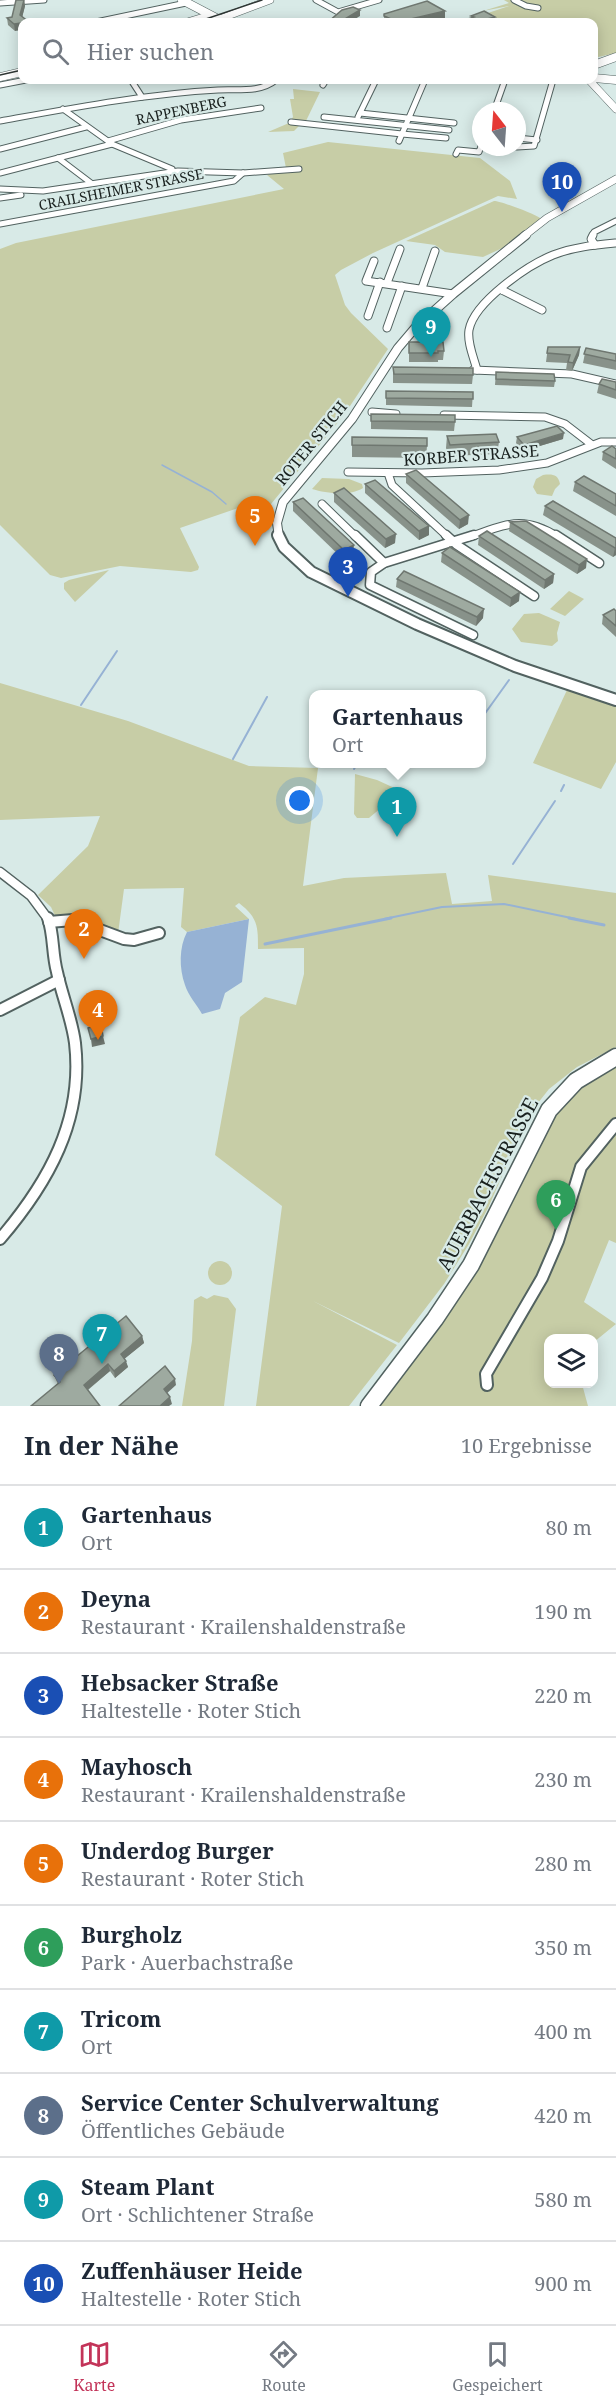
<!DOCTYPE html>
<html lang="de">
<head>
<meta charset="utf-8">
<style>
  body { margin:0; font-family:"Noto Serif",serif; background:#f2f2f3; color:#1f2937 }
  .controls { position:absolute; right:18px; bottom:18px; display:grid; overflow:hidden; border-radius:12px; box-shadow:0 3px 15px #0003 }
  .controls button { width:54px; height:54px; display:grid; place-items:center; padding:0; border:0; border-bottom:2px solid #e0e1e3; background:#fff; color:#1f2937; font:30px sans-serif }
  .compass { position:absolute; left:472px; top:102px; width:54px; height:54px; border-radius:50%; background:#fff; box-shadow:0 3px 15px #0003; rotate:343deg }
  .you { position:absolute; left:300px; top:801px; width:21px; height:21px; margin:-15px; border:4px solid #fff; border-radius:50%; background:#1a73e8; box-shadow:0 0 0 9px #1a73e833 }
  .badge { display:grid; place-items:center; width:39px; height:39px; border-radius:50%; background:#c33459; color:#fff; font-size:20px; font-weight:700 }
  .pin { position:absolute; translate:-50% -50px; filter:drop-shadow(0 2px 3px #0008) }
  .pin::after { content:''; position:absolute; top:32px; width:21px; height:18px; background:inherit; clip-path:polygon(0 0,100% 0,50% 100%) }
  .popup { position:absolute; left:309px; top:690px; width:177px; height:78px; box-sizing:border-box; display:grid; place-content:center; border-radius:12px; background:#fff; filter:drop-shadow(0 2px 4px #0005); font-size:20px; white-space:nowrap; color:#747a83 }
  .popup b { font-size:22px; color:#1f2937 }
  .popup::after { content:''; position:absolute; left:50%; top:100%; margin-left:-12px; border:12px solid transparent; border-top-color:#fff }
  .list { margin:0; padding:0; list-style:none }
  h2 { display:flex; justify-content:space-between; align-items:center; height:78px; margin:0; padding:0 24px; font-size:26px }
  h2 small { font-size:20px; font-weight:400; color:#747a83 }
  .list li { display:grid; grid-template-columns:39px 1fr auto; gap:18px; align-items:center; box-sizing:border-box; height:84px; padding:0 24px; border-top:2px solid #e0e1e3 }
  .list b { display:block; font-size:22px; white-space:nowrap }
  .list p { margin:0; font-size:20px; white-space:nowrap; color:#747a83 }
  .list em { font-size:20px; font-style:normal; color:#747a83 }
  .icon { flex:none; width:33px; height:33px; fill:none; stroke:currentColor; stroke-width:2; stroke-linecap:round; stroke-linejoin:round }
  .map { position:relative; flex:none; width:616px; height:1406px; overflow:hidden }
  .search { position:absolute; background:#fff; box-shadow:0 3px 15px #0003; left:18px; right:18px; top:18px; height:66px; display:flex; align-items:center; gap:15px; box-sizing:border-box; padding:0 21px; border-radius:12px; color:#747a83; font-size:22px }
  .sheet { height:918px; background:#fff }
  nav { display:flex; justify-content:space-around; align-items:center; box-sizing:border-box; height:84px; border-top:2px solid #e0e1e3; background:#fff; font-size:16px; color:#747a83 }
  nav a { display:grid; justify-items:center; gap:3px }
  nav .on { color:#c33459 }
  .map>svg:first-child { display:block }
  .green { fill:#c7cda6 }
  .water { fill:#96b2d4 }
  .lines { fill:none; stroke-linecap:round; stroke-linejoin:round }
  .stream-far2 { stroke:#96b2d4; stroke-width:1.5 }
  .stream-far1 { stroke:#96b2d4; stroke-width:2 }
  .stream { stroke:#96b2d4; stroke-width:3 }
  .minor-far3-casing { stroke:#526260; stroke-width:7 }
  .minor-far2-casing { stroke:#526260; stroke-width:9 }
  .minor-far1-casing { stroke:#526260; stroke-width:11 }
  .minor-casing { stroke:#526260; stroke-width:14 }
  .tertiary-far2-casing { stroke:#526260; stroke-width:8 }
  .tertiary-far1-casing { stroke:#526260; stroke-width:10 }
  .tertiary-casing { stroke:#526260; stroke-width:14 }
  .secondary-far1-casing { stroke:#526260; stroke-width:9 }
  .secondary-casing { stroke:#526260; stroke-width:19 }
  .minor-far3 { stroke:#fff; stroke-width:5 }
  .minor-far2 { stroke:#fff; stroke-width:7 }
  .minor-far1 { stroke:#fff; stroke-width:8 }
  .minor { stroke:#fff; stroke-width:10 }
  .tertiary-far2 { stroke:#fff; stroke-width:7 }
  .tertiary-far1 { stroke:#fff; stroke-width:8 }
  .tertiary { stroke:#fff; stroke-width:10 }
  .secondary-far1 { stroke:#fff; stroke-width:8 }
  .secondary { stroke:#fff; stroke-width:16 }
  .tram { stroke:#2e3634; stroke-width:1.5 }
  .wall { fill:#88928a }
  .shaded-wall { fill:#6f7770 }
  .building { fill:#9eaaa0; stroke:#6f7770; stroke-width:1.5 }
  .labels { text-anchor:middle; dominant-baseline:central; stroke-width:4.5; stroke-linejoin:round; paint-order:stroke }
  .far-street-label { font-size:14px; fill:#19201e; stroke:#d8eae7 }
  .street-label { font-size:16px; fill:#19201e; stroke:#d8eae7 }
  .near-street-label { font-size:20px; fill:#19201e; stroke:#d8eae7 }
</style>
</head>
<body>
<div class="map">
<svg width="616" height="1406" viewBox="0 0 616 1406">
  <rect width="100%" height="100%" fill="#d8eae7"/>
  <g class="green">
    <polygon points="504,0 616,0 616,53 594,58 594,22 486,22 491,15 488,13 509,6 483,11 509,3"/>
    <polygon points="293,89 320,92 305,123 302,123 294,131 268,132 289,123 293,117 290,99 294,99"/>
    <polygon points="328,142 480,158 510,181 517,199 498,196 373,253 341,270 335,275 345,305 351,313 388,349 344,415 262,515 244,506 180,528 199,567 198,570 191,572 120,566 61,578 50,575 0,525 0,249 16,243 284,189 267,175 286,168 283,153"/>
    <path d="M494 201C501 201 534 214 540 218V220L511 244 483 257 445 252 435 245 406 241Z"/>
    <path d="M543 475C552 474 558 474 560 484L555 489 552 496 537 494 533 487 536 479Z"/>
    <path d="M322 478 349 479 362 484 363 488C348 497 326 493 312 489Z"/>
    <polygon points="109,570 75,602 64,589 64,583 69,580"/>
    <polygon points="569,591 584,599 565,616 550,609"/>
    <polygon points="539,613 560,622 557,633 558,641 552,646 521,642 512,629 524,614"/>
    <path d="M0 683 128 721 249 766 318 768 303 886 344 878 446 873 452 904 492 901 488 875 616 893V1047L577 1067 549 1089 530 1113 488 1208 469 1244 444 1284 399 1343 313 1301 397 1345 349 1406H256L282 1206 215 1155 240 1017 265 997 296 1005 304 974V948L258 949C258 926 258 918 239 903L235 906 249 919 187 932 181 927 184 888 124 889 117 941 58 922 51 907 38 895 88 846 100 816 0 820Z"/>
    <polygon points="567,690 616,705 616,762 601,789 533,763"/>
    <polygon points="355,774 377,780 401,791 369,818 357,818 354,814"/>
    <polygon points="616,1063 616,1243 609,1240 584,1302 616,1324 594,1342 594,1338 548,1338 548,1384 582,1384 588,1406 376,1406 458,1297 544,1124 588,1079"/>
    <circle cx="220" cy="1273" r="12"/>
    <polygon points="214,1295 228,1298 236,1309 224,1406 182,1406 192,1341 194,1300 201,1296 207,1299"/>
  </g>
  <path class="water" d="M249 919 242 982 225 993 220 1009 202 1014C197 1005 188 995 185 985 179 968 179 947 187 932Z"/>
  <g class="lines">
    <polyline class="stream-far2" points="162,465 212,492 226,504"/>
    <g class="stream-far1">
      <polyline points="81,705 117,651"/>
      <polyline points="481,719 509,680"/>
      <polyline points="233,759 267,697"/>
      <polyline points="354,769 357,764"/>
      <polyline points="561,791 564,785"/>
      <polyline points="513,864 555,801"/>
      <polyline points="384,919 442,907 504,904 576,919"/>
    </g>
    <g class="stream">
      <polyline points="569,918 604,925"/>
      <polyline points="265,944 391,918"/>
    </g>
    <g class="minor-far3-casing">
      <g id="minor-far3">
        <polyline points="316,0 338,12 379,0"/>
        <polyline points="514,0 526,6 538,8"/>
        <polyline points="0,3 44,0"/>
        <polyline points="96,22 186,3"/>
        <polyline points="131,80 142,97"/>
        <polyline points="0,85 26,80"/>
        <polyline points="323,85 326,80"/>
        <polyline points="63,109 112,144 172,169"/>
        <polyline points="494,111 505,80"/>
        <polyline points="360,113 454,123"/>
        <polyline points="324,117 449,130"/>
        <polyline points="358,117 376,80"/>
        <path d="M0 121C72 108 145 94 218 90 238 89 260 93 276 80"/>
        <polyline points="291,122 402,134 425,80"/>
        <polyline points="517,138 537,140"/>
        <polyline points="108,141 181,120 261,108"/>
        <polyline points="399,141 402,134 446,138"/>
        <polyline points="517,147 534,146 553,80"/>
        <polyline points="0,149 86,127"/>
        <polyline points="456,154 458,150 479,152 481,146"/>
        <polyline points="58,158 91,183"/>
        <polyline points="0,173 112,144"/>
        <polyline points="0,189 43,191 178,171 243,173 299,169"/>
        <polyline points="0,198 21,195"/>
        <polyline points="0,224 234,181 243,173"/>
        <polyline points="592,236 594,232 616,221"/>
      </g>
    </g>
    <g class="minor-far2-casing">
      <g id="minor-far2">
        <polyline points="593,235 591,239 595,245"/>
        <polyline points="374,261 366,281 453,294"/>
        <polyline points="387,283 400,249"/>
        <polyline points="422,288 435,251"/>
        <polyline points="502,290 542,310"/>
        <polyline points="368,316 380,282"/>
        <polyline points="387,328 402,286"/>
        <polyline points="473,370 572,374 616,384"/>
        <path d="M477 370C474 358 467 343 469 330 474 302 528 265 553 255 573 247 595 245 616 243"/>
        <polyline points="372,412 396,414"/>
        <polyline points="444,415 545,417 565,424 591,444"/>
        <polyline points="348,472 422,473 499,470 547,463 601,442 616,442"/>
        <polyline points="388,473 392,485 448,537"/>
        <polyline points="322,504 356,537"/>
        <path d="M469 537C506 525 522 514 558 537"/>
      </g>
    </g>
    <g class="minor-far1-casing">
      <g id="minor-far1">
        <polyline points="355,535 384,563"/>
        <polyline points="446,535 457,545 534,596"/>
        <polyline points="556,535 599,563"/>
        <polyline points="473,635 370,585 371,572 384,563 474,535"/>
        <polyline points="0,872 31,896 48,919"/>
      </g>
    </g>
    <g class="minor-casing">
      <g id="minor">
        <polyline points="49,922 73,920 124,939 134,940 159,933"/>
        <polyline points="0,1010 59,980"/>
        <path d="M0 1239C48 1183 84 1120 75 1043 72 1019 62 996 57 972 52 954 54 935 48 918"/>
        <polyline points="487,1385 486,1374 542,1278 558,1241 581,1167 616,1124"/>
      </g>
    </g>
    <g class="tertiary-far2-casing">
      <g id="tertiary-far2">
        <polyline points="217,20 270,0"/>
        <polyline points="589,80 616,109"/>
        <polyline points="524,236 547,218 616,179"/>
      </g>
    </g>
    <g class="tertiary-far1-casing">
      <polyline id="tertiary-far1" points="279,537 277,523 283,502 352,419 398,348 415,328 453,294 526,235"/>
    </g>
    <g class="tertiary-casing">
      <polyline id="tertiary" points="278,535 284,547 311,572 417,624 515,666 616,700"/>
    </g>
    <g class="secondary-far1-casing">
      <g id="secondary-far1">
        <polyline points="182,0 224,22"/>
        <polyline points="189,22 209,16"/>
        <polyline points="594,65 616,57"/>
        <polyline points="0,77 22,72"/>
        <polyline points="594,78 616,80"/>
      </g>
    </g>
    <g class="secondary-casing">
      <polyline id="secondary" points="369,1406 435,1319 471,1265 549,1110 576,1081 616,1057"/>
    </g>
    <use href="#minor-far3" class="minor-far3"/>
    <use href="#minor-far2" class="minor-far2"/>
    <use href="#minor-far1" class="minor-far1"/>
    <use href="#minor" class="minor"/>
    <use href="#tertiary-far2" class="tertiary-far2"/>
    <use href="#tertiary-far1" class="tertiary-far1"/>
    <use href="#tertiary" class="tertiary"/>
    <use href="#secondary-far1" class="secondary-far1"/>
    <use href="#secondary" class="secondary"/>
    <g class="tram">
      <polyline points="197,22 262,0"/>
      <polyline points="0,75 22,70"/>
    </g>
  </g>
  <g class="wall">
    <polygon points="24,0 25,6 22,17 29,22 22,22 15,31 8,25 7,18 12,17"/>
    <polygon points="384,14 445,20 436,22 384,22"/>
    <polygon points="409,342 444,351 443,360 438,360 438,362 409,362"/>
    <polygon points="548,347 580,347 579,355 572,371 566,370 567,363 546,362"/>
    <polygon points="586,348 616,354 616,370 583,363"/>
    <polygon points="393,367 473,375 472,384 393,383"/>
    <polygon points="496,372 555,381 554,387 495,385"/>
    <polygon points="616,382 616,399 597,393 599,384"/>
    <polygon points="386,391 473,392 472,407 386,405"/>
    <polygon points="371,414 455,422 454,431 371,429"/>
    <polygon points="447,436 499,442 497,454 449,456 446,448"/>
    <polygon points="352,437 427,446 426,458 352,457"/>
    <polygon points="517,437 563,439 523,451 516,443"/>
    <polygon points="616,449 616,469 602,460 603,452"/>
    <polygon points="406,474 468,524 459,529 406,483"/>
    <polygon points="575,482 616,494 616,516 573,491"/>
    <polygon points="365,484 429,526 429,535 419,540 365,493"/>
    <polygon points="334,493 395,543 385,548 334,502"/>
    <polygon points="293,502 353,554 343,559 293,511"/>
    <polygon points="545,506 616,538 616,555 613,557 543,515"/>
    <polygon points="510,522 586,568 577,574 509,531"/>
    <polygon points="479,536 554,574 553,583 544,589 478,545"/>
    <polygon points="442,553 519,601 510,607 441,562"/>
    <polygon points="397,579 483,618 476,626 396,587"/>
    <polygon points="616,611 616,637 602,624 603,615"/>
    <polygon points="142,1336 144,1343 124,1359 128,1367 115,1378 110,1371 88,1390 58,1384 57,1382 54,1375"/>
  </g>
  <g class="shaded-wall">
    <polygon points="24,0 25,6 21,22 20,15"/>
    <polygon points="360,10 360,16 350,22 340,22"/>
    <polygon points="445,11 445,20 436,22 398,22"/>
    <polygon points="495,17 494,22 486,22 487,19"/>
    <polygon points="22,23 22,30 15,31 14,24"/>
    <polygon points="580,347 579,355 572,371 573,363"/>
    <polygon points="564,433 563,439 523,451 524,445"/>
    <polygon points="469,515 468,524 459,529 460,520"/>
    <polygon points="429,526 429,535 419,540 419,531"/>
    <polygon points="396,534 395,543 385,548 386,539"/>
    <polygon points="354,545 353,554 343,559 344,550"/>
    <polygon points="615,548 616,548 616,555 613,557"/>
    <polygon points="587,559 586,568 577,574 579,565"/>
    <polygon points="554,574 553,583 544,589 545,580"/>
    <polygon points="520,592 519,601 510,607 511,598"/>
    <polygon points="484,609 483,618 476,626 477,617"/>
    <polygon points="103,1036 105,1044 92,1047 91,1039"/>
    <polygon points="142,1336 144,1343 123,1360 121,1354"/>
    <polygon points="126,1361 128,1367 115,1378 114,1371"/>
    <polygon points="108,1364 110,1371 86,1391 84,1385"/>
    <polygon points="175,1379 176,1385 165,1395 164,1389"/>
    <polygon points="170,1397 172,1404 169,1406 160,1406"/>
  </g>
  <g class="building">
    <polygon points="16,0 24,0 20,15 29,22 14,24 7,18 12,17"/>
    <polygon points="427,1 445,11 398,22 384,16 384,14"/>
    <polygon points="353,7 360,10 340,22 328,22 342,10"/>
    <polygon points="484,11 495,17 487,19 490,21 486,22 459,22 474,17 471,16"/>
    <polygon points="409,342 443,342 444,351 438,351 438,353 409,353"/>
    <polygon points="548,347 580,347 573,363 568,362 570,355 547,353"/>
    <polygon points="586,348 616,354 616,361 584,354"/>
    <polygon points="393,367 473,368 473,375 394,374"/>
    <polygon points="496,372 554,374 555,381 496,379"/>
    <polygon points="602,379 616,382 616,390 599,384"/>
    <polygon points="386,391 473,392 473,399 386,398"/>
    <polygon points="371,414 455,415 455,422 371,421"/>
    <polygon points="557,426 564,433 524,445 517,437"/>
    <polygon points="496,434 499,442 450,445 447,436"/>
    <polygon points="352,437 427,438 427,446 352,445"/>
    <polygon points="612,446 616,449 616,459 603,452"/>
    <polygon points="416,470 469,515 460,520 406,474"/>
    <polygon points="584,476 616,494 616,506 575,482"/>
    <polygon points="375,480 429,526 419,531 365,484"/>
    <polygon points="344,488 396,534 386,539 334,493"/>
    <polygon points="303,498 354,545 344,550 293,502"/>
    <polygon points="553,501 616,538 616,548 615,548 545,506"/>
    <polygon points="526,521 587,559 579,565 510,522"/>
    <polygon points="487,531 554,574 545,580 479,536"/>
    <polygon points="450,547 520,592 511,598 442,553"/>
    <polygon points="404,571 484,609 477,617 397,579"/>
    <polygon points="614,609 616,611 616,626 603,615"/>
    <polygon points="101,1024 103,1036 91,1039 88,1028"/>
    <polygon points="126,1316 142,1336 121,1354 126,1361 114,1371 108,1364 84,1385 100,1406 31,1406 60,1382 54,1375"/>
    <polygon points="165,1366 175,1379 164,1389 170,1397 160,1406 119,1406"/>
  </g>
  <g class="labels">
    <g class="far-street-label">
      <text transform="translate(181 110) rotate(-12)">RAPPENBERG</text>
      <text transform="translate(121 189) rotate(-11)">CRAILSHEIMER STRASSE</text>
    </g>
    <g class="street-label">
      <text transform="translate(311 443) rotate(-51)">ROTER STICH</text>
      <text transform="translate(471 455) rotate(-4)">KORBER STRASSE</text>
    </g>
    <g class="near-street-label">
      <text transform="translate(487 1184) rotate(-62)">AUERBACHSTRASSE</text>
    </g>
  </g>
</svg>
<div class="controls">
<button><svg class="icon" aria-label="layers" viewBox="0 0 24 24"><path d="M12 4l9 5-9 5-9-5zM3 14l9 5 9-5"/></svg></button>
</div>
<svg class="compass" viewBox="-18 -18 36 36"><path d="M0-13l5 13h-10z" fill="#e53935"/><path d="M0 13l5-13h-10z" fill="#747a83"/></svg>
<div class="you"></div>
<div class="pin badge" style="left:397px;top:837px;background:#0f9aa8">1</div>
<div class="popup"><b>Gartenhaus</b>Ort</div>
<div class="pin badge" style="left:84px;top:959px;background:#e8710a">2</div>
<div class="pin badge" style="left:348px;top:597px;background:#1a4fb4">3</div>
<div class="pin badge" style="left:98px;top:1040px;background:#e8710a">4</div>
<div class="pin badge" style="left:255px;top:546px;background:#e8710a">5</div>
<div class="pin badge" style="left:556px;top:1230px;background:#2e9e5b">6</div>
<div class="pin badge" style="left:102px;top:1364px;background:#0f9aa8">7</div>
<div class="pin badge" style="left:59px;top:1384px;background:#5c6f8a">8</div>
<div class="pin badge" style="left:431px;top:357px;background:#0f9aa8">9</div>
<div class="pin badge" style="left:562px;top:212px;background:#1a4fb4">10</div>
<div class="search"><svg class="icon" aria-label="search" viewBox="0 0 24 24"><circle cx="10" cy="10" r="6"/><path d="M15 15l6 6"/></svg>Hier suchen</div>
</div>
<section class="sheet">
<h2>In der Nähe<small>10 Ergebnisse</small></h2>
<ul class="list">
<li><span class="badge" style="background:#0f9aa8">1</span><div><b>Gartenhaus</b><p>Ort</p></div><em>80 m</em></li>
<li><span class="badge" style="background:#e8710a">2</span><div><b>Deyna</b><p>Restaurant · Krailenshaldenstraße</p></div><em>190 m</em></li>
<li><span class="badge" style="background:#1a4fb4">3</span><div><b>Hebsacker Straße</b><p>Haltestelle · Roter Stich</p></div><em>220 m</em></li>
<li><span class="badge" style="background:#e8710a">4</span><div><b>Mayhosch</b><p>Restaurant · Krailenshaldenstraße</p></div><em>230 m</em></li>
<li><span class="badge" style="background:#e8710a">5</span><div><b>Underdog Burger</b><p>Restaurant · Roter Stich</p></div><em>280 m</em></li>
<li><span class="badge" style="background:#2e9e5b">6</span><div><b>Burgholz</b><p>Park · Auerbachstraße</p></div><em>350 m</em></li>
<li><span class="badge" style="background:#0f9aa8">7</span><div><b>Tricom</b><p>Ort</p></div><em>400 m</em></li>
<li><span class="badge" style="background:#5c6f8a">8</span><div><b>Service Center Schulverwaltung</b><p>Öffentliches Gebäude</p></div><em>420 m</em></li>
<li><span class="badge" style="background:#0f9aa8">9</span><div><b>Steam Plant</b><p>Ort · Schlichtener Straße</p></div><em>580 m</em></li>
<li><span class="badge" style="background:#1a4fb4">10</span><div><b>Zuffenhäuser Heide</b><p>Haltestelle · Roter Stich</p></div><em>900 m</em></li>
</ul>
</section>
<nav>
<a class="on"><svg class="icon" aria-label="map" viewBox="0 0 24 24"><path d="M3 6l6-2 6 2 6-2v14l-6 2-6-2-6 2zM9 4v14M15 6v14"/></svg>Karte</a>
<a><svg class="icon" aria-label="directions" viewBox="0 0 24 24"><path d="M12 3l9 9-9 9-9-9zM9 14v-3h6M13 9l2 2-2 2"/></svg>Route</a>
<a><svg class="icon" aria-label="saved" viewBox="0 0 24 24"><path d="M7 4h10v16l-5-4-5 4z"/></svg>Gespeichert</a>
</nav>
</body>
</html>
